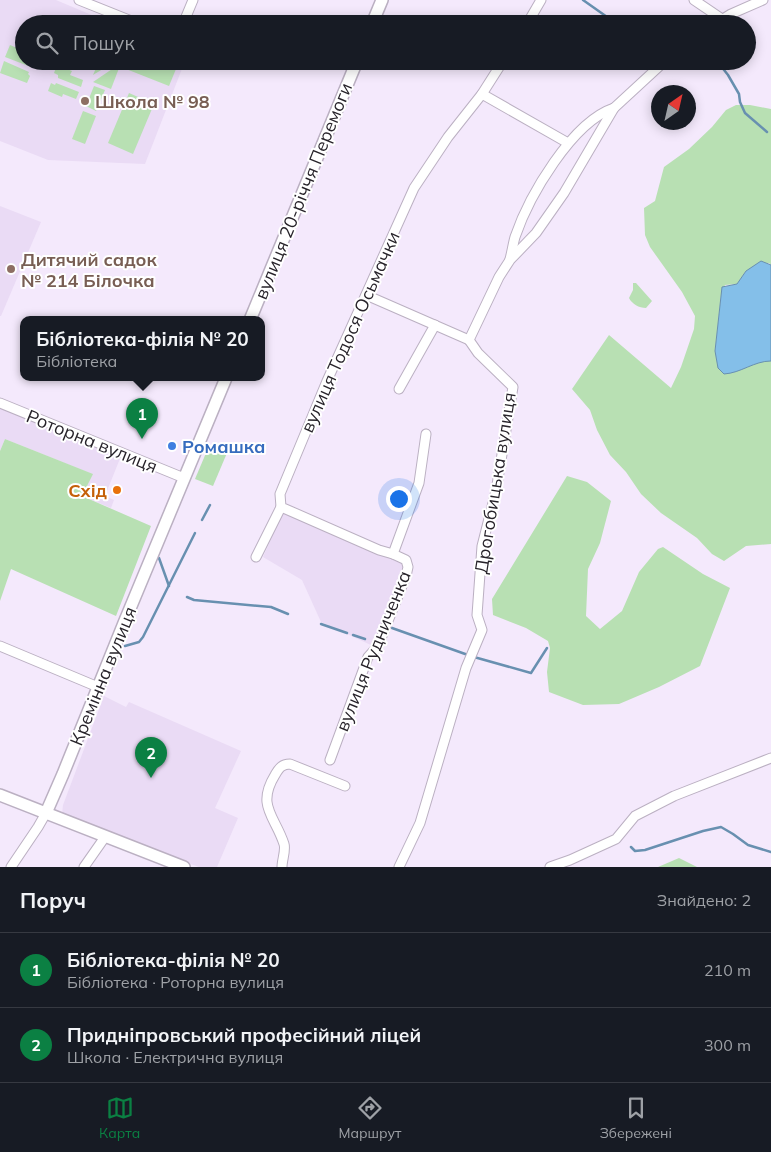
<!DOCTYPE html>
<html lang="uk">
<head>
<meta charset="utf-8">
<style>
  body { margin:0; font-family:Mulish,sans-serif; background:#20242c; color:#f1f3f6 }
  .compass { position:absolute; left:651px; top:85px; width:45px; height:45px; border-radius:50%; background:#171b24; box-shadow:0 2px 12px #0003; rotate:34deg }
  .you { position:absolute; left:398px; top:498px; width:18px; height:18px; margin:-12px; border:4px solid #fff; border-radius:50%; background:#1a73e8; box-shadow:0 0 0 8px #1a73e833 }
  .badge { display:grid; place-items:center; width:32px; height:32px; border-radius:50%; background:#0b8043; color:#fff; font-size:16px; font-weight:700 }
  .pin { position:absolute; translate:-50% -41px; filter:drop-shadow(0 1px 2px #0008) }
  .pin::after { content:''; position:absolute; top:26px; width:18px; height:15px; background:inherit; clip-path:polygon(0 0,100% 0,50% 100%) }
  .popup { position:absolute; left:20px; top:316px; width:245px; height:65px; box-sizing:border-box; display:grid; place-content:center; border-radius:10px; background:#171b24; filter:drop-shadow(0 1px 4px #0005); font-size:16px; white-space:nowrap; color:#9ea1a6 }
  .popup b { font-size:19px; color:#f1f3f6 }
  .popup::after { content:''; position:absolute; left:50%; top:100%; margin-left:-10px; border:10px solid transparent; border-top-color:#171b24 }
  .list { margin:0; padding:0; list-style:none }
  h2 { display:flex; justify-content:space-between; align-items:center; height:65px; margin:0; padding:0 20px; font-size:21px }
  h2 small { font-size:16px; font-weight:400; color:#9ea1a6 }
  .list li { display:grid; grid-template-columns:32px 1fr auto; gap:15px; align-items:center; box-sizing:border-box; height:75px; padding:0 20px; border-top:1px solid #363941 }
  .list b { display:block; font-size:19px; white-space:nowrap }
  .list p { margin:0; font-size:16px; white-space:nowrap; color:#9ea1a6 }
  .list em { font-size:16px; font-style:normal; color:#9ea1a6 }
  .icon { flex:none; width:28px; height:28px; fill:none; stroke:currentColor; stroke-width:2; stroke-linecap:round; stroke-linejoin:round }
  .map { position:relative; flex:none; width:771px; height:867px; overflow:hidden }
  .search { position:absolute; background:#171b24; box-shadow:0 2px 12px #0003; left:15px; right:15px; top:15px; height:55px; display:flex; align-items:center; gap:12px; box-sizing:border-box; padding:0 18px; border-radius:28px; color:#9ea1a6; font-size:19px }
  .sheet { height:215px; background:#171b24 }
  nav { display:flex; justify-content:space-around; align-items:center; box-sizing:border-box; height:70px; border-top:1px solid #363941; background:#171b24; font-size:14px; color:#9ea1a6 }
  nav a { display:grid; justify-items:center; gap:2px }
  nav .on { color:#0b8043 }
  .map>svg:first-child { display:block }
  .built { fill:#eadbf5 }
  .green { fill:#b8e0b3 }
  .water { fill:#84bfe9; stroke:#6890b0 }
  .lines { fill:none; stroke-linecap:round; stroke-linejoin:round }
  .stream { stroke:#6890b0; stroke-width:2.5 }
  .minor-casing { stroke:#bbb0c2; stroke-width:11 }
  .tertiary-casing { stroke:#bbb0c2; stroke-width:14 }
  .minor { stroke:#fff; stroke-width:9 }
  .tertiary { stroke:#fff; stroke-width:11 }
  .education-dot { fill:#8d6e63; stroke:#fff; stroke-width:2 }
  .shop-dot { fill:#3f7fe0; stroke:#fff; stroke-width:2 }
  .food-dot { fill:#e8710a; stroke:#fff; stroke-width:2 }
  .labels { text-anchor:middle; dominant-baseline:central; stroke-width:4; stroke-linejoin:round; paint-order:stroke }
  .education-label { font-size:18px; font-weight:bold; fill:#785e54; stroke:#fff; text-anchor:start }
  .street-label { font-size:18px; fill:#27232a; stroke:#fff }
  .shop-label { font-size:18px; font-weight:bold; fill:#366cbe; stroke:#fff; text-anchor:start }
  .food-label { font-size:18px; font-weight:bold; fill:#c56008; stroke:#fff; text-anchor:end }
</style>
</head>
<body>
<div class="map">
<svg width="771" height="867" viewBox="0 0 771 867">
  <rect width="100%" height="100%" fill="#f4e9fc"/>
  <g class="built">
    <polygon points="0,0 56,0 113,24 24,24 24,61 185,61 145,164 48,160 0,141"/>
    <polygon points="0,206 41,222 1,316 0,316"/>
    <polygon points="0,407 121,456 105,496 114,500 111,508 82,496 92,474 5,439 0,451"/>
    <polygon points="283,512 406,565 373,646 321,622 302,580 263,557"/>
    <polygon points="104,696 126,707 129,702 241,751 215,808 238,818 217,867 199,867 154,851 62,814 63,805"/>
  </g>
  <g class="green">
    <polygon points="10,45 24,51 24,61 35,61 35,63 32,64 31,67 5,57"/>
    <polygon points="4,61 29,72 28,74 30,76 27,83 0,73"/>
    <polygon points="99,61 116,61 93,75"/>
    <polygon points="129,61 156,61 176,69 169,86 126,69"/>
    <polygon points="121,63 111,89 93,82"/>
    <polygon points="57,65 72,71 70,75 83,80 81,87 58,78 58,75 54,73"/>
    <polygon points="51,83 55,85 56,83 79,92 76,99 63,94 62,97 48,91"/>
    <polygon points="94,86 105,90 96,111 86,106"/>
    <polygon points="129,93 154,104 133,154 108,143"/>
    <polygon points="736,105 750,105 771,109 771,265 769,263 746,271 737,284 725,285 721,296 715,351 732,373 762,361 771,361 771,544 746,546 724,561 712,554 697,538 661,513 641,494 626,472 610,455 597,430 590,410 572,389 609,335 671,388 681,367 694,329 695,316 682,292 650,247 645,235 644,208 655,201 664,167 689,149 712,127 726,110"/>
    <polygon points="83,111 96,116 85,144 72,139"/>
    <path d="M633 283H636L652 301 646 308C639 308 632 304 629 298L633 290Z"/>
    <polygon points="5,439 93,474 82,496 151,526 116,616 11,569 0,601 0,451"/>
    <polygon points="209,446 227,453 213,486 195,479"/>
    <polygon points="567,476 587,482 611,501 600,543 588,569 586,616 600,629 622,611 639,572 658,549 663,547 703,574 730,588 700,666 659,687 619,704 583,705 549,692 547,672 550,648 548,641 526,628 493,615 492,599"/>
    <polygon points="679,858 697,867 658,867"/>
  </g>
  <path class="water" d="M761 261 771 265V361C754 361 741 373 724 374L718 368 715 351 722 287 737 284 746 271Z"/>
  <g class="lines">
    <g class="stream">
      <polyline points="583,0 617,24"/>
      <polyline points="717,61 728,75 739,94 740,102 745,113 767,132"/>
      <polyline points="202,520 210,505"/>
      <polyline points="159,558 169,586"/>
      <polyline points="187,597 194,600 271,607 288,614"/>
      <polyline points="321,624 347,633"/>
      <polyline points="392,628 468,655"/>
      <polyline points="353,635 365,639"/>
      <polyline points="125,646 139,642 143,637 195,533"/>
      <polyline points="474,657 531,673 547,648"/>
      <polyline points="631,847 635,851 645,850 703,831 721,827 733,834 748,845 771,852"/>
    </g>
    <g class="minor-casing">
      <g id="minor">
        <polyline points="79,0 139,24"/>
        <polyline points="694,0 722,19"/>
        <polyline points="183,24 193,0"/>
        <polyline points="527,24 541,0"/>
        <polyline points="715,24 731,14 763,0"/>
        <polyline points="482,94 568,143"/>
        <path d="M510 259C512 252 513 244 515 237 529 196 572 122 614 108"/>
        <polyline points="366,295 469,340"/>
        <polyline points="399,389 435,325"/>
        <polyline points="0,403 184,478"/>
        <polyline points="393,554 379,550 281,507 280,494 327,381 414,188 448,137 482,94 503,61"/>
        <polyline points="256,557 281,507"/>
        <polyline points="0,646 98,687"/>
        <polyline points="330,760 368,657 378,646 406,576 408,567 406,560 393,554 419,483 426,434"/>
        <polyline points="11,867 38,827 46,813"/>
        <polyline points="84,867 105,837"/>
        <path d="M282 867C282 860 286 850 284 844 275 816 256 806 275 775 279 768 282 764 290 764L345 786"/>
        <polyline points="399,867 420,823 466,668 482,630 477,615 482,546 496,491 513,387 478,353 469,340 499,277 510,260 536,233 564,193 614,108 665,61"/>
        <polyline points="550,867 570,860 616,839 635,816 674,796 771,758"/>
      </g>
    </g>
    <g class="tertiary-casing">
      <g id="tertiary">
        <polyline points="372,24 382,0"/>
        <polyline points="250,320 357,61"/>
        <polyline points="0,795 184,867"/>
        <polyline points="46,813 63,774 124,623 226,378"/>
      </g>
    </g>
    <use href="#minor" class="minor"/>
    <use href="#tertiary" class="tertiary"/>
  </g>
  <g class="education-dot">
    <circle cx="85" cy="101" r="5"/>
    <circle cx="11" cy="269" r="5"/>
  </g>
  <circle class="shop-dot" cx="172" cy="446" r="5"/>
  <circle class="food-dot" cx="117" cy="490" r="5"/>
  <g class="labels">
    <g class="education-label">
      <text x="95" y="101">Школа № 98</text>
      <text x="21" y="259">Дитячий садок<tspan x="21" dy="21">№ 214 Білочка</tspan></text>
    </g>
    <g class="street-label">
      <text transform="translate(303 191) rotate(-68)">вулиця 20-річчя Перемоги</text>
      <text transform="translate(350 332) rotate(-66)">вулиця Тодося Осьмачки</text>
      <text transform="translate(92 441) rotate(22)">Роторна вулиця</text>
      <text transform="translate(495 483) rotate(-81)">Дрогобицька вулиця</text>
      <text transform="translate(373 651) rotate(-68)">вулиця Рудниченка</text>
      <text transform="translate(103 676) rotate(-68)">Кремінна вулиця</text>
    </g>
    <g class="shop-label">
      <text x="182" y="446">Ромашка</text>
    </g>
    <g class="food-label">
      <text x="107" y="490">Схід</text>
    </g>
  </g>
</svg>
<svg class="compass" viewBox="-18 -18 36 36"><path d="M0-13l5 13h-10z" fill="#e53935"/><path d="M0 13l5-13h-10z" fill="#9ea1a6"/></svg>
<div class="you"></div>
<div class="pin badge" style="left:142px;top:439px">1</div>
<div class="popup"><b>Бібліотека-філія № 20</b>Бібліотека</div>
<div class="pin badge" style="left:151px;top:778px">2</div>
<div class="search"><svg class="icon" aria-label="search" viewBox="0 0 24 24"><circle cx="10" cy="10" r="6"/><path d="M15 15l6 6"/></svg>Пошук</div>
</div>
<section class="sheet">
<h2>Поруч<small>Знайдено: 2</small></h2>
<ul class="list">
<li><span class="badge">1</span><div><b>Бібліотека-філія № 20</b><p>Бібліотека · Роторна вулиця</p></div><em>210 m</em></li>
<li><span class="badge">2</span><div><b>Придніпровський професійний ліцей</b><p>Школа · Електрична вулиця</p></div><em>300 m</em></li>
</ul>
</section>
<nav>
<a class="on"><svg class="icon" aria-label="map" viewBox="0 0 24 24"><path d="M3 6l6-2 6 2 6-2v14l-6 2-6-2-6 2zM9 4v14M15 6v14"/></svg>Карта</a>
<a><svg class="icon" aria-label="directions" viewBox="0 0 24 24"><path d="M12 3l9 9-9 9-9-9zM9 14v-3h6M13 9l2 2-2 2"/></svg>Маршрут</a>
<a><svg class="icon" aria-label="saved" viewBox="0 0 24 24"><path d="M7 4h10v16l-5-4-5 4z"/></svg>Збережені</a>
</nav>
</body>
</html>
